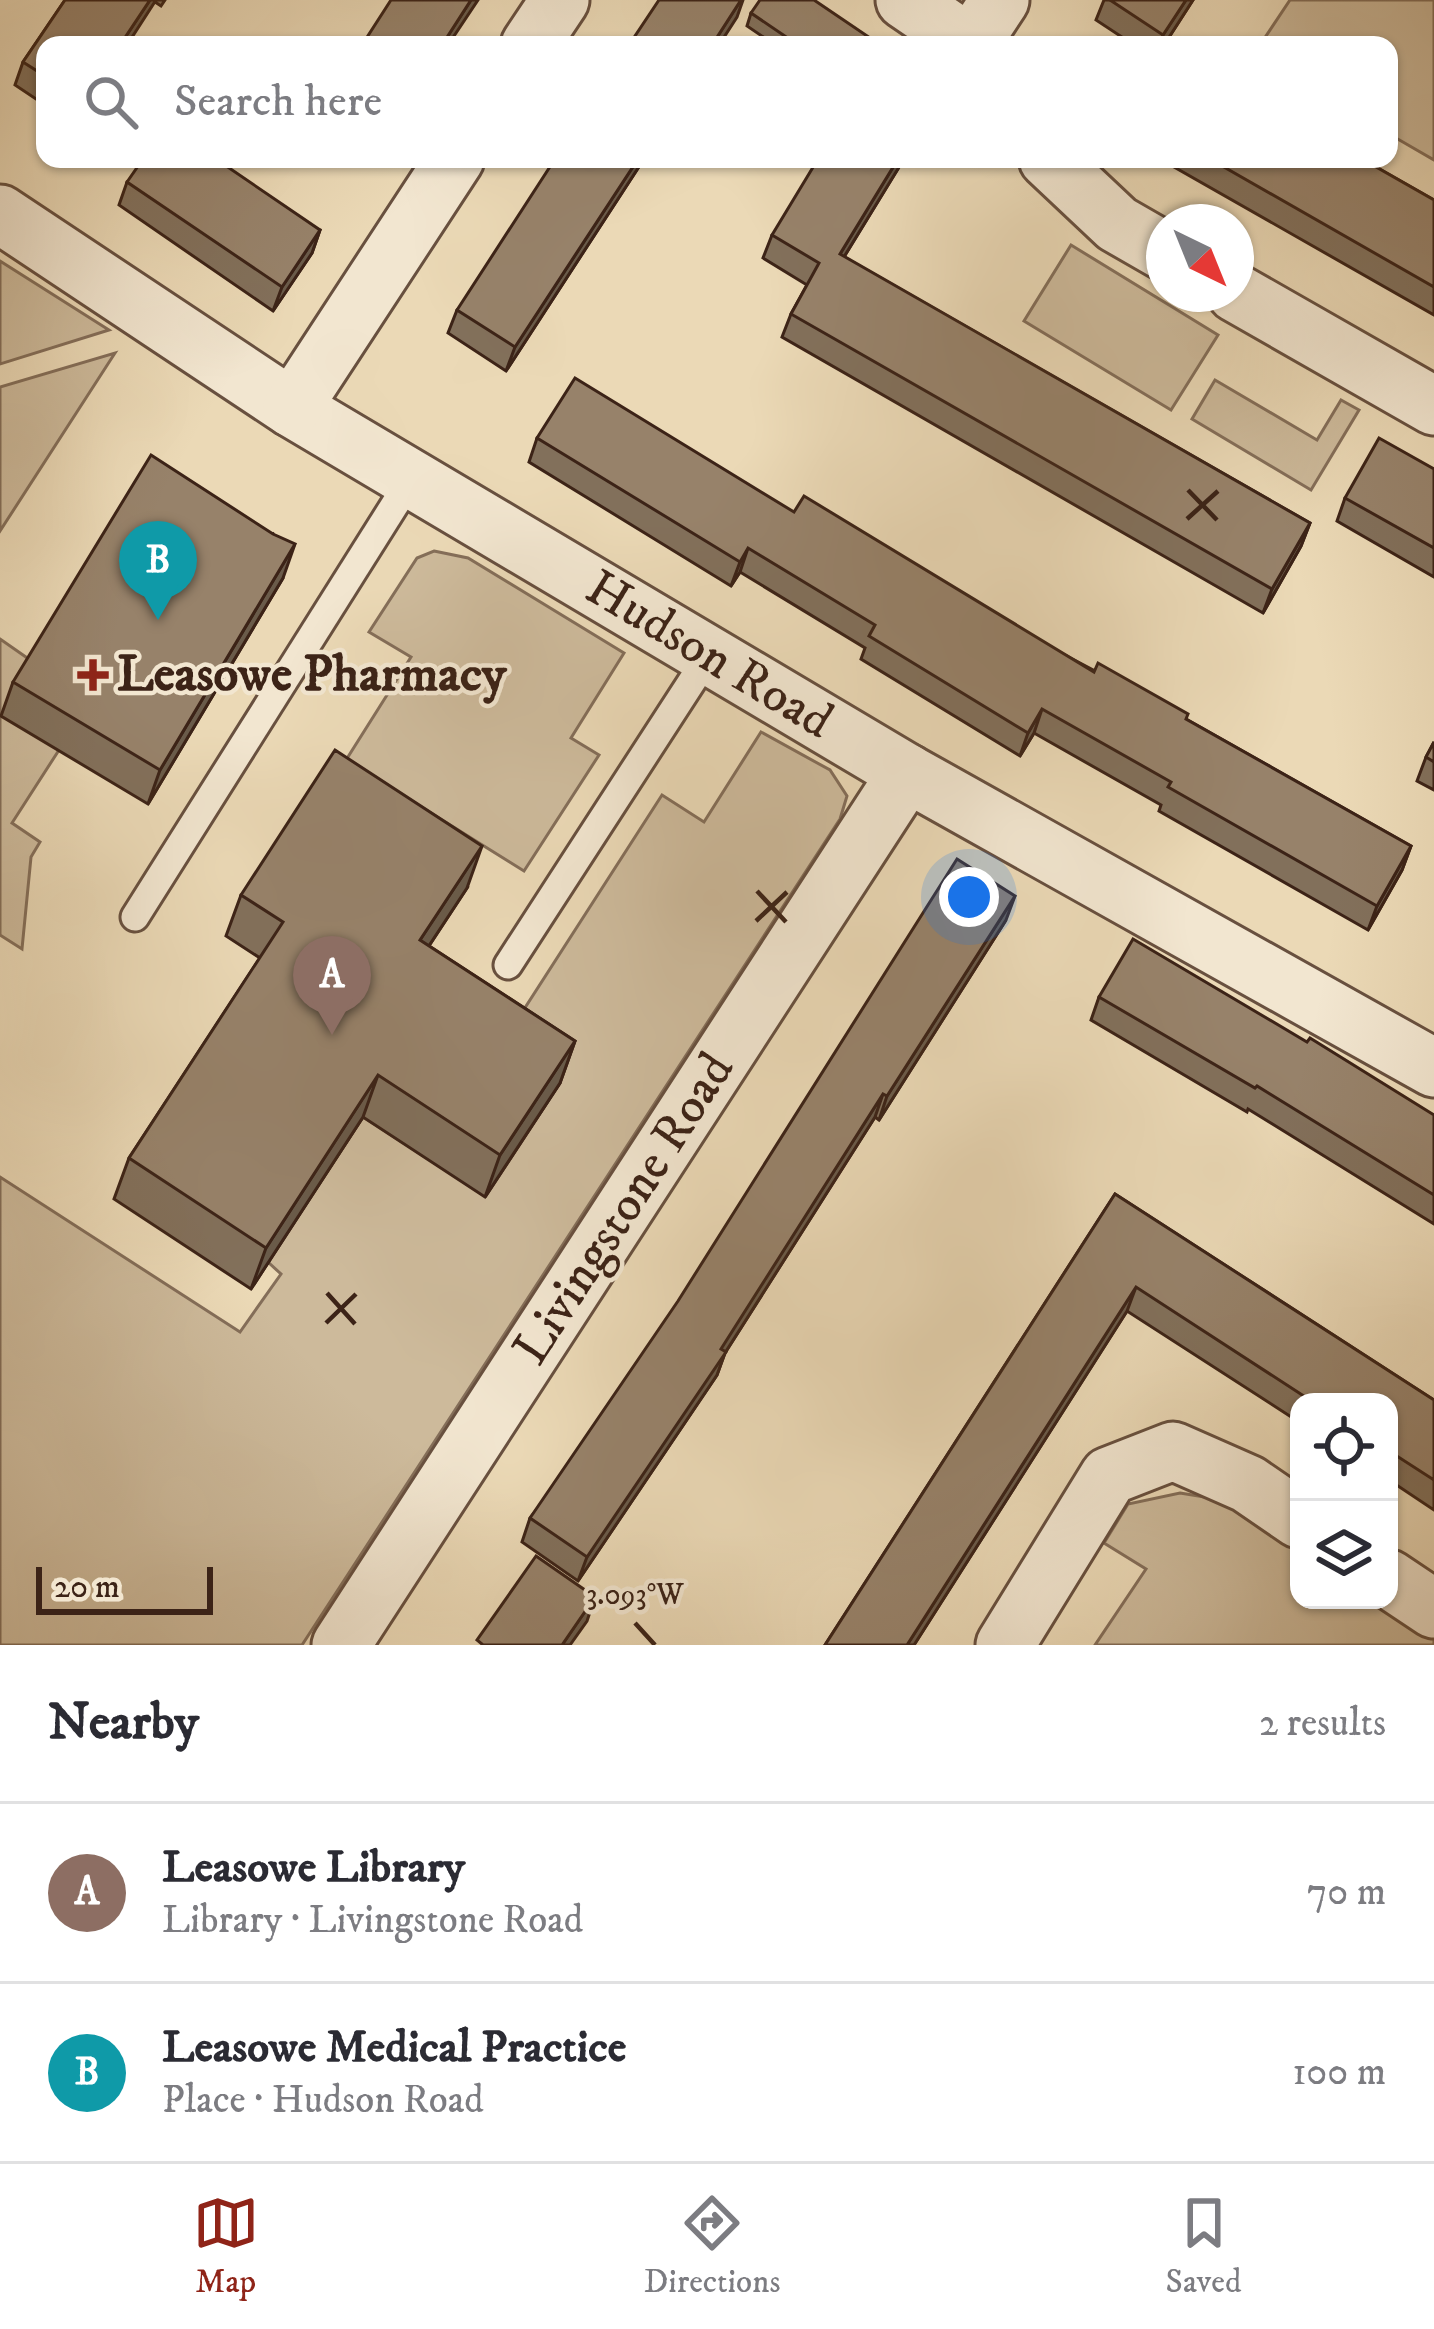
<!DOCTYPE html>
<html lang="en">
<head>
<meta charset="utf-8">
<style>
  body { margin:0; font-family:"IM FELL DW Pica",serif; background:#f7f7f7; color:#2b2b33 }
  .controls { position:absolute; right:36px; bottom:36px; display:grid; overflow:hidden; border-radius:24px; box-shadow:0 3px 9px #0004 }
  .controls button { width:108px; height:108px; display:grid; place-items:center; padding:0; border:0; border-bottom:3px solid #e1e1e2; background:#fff; color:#2b2b33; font:60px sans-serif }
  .compass { position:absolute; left:1146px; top:204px; width:108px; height:108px; border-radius:50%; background:#fff; box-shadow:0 3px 9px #0004; rotate:137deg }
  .scale { position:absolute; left:36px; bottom:30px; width:177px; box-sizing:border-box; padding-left:12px; border:6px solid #3c2317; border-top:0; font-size:33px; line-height:42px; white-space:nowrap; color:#3c2317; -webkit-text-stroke:9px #f2e6d0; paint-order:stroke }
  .you { position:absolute; left:969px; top:897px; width:42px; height:42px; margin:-30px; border:9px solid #fff; border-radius:50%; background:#1a73e8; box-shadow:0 0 0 18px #1a73e833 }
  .badge { display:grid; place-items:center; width:78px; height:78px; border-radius:50%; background:#8f2418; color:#fff; font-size:39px; font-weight:700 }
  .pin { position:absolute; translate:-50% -99px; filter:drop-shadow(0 3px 6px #0008) }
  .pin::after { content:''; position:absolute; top:63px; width:42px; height:36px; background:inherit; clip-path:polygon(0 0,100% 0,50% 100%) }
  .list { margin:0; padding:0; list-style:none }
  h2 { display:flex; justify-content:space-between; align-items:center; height:156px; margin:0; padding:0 48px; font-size:51px }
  h2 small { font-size:39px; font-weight:400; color:#7c7c81 }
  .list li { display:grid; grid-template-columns:78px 1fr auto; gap:36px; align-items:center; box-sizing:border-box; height:180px; padding:0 48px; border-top:3px solid #e1e1e2 }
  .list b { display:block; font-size:45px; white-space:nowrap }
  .list p { margin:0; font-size:39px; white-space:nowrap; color:#7c7c81 }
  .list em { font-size:39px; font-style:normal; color:#7c7c81 }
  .icon { flex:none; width:66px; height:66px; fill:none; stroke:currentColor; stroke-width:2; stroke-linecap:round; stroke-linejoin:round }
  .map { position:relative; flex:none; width:1434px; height:1645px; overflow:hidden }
  .search { position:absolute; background:#fff; box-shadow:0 3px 9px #0004; left:36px; right:36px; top:36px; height:132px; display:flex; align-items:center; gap:30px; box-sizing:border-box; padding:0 42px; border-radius:24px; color:#7c7c81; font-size:45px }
  .sheet { height:516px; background:#fff }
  nav { display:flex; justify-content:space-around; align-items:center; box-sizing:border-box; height:168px; border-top:3px solid #e1e1e2; background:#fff; font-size:33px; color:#7c7c81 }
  nav a { display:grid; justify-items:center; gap:6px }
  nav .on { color:#8f2418 }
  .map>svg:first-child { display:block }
  .green { fill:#cdba9b; stroke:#846e59; stroke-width:3 }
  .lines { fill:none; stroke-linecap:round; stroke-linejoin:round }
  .service-casing { stroke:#68503f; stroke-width:33 }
  .minor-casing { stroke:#68503f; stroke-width:63 }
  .service { stroke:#f2e6d0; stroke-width:27 }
  .minor { stroke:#f2e6d0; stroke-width:57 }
  .wall { fill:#82705b; stroke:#3c2317; stroke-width:3 }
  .shaded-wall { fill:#6a5b4a; stroke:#3c2317; stroke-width:3 }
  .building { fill:#97826a; stroke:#3c2317; stroke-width:3 }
  .ticks { fill:none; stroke:#3c2317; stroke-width:4.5 }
  .poi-dot { fill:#8f2418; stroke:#f2e6d0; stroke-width:4.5 }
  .labels { text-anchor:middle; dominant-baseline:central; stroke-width:9; stroke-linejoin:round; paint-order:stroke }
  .street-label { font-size:51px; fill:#3c2317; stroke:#f2e6d0 }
  .poi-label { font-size:51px; font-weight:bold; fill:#3c2317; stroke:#f2e6d0; text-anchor:start }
  .ticks-label { font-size:30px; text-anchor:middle; fill:#3c2317; stroke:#f2e6d0; stroke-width:9; stroke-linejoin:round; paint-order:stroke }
</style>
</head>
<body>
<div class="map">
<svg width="1434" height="1645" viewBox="0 0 1434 1645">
  <rect width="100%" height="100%" fill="#ebd9b6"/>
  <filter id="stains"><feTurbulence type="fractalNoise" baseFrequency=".00167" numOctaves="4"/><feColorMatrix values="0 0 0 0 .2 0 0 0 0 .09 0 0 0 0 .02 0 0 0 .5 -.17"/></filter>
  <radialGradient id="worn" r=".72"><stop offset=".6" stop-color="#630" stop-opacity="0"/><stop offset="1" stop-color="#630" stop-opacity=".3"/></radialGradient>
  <g class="green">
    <polygon points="1290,0 1434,0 1434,160 1389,134 1389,45 1260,45"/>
    <polygon points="1071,245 1218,335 1171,410 1024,321"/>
    <polygon points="0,261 109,330 0,364"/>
    <polygon points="115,353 0,531 0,387"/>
    <polygon points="1215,380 1317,440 1341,400 1359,410 1311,490 1192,419"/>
    <polygon points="434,551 468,558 624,653 571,738 599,755 524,871 346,760 411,657 369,632 417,558"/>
    <polygon points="0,639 33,662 59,750 12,823 40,842 31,857 22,949 0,935"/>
    <polygon points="761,732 830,770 847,796 840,819 302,1645 0,1645 0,1177 240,1332 281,1274 268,1262 363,1117 486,1196 560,1083 501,1045 662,795 704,822"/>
    <polygon points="1180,1493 1223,1500 1299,1550 1299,1600 1376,1600 1434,1637 1434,1645 1095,1645 1146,1569 1104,1543 1128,1504"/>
  </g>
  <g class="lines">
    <g class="service-casing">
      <g id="service">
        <polyline points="135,917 411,479"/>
        <polyline points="508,965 709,655"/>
      </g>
    </g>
    <g class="minor-casing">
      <g id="minor">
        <polyline points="905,0 971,45"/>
        <polyline points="971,44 1000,0"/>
        <polyline points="530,45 560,0"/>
        <polyline points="1048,159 1117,224 1164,251"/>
        <polyline points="0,214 292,408 907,773 1434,1068"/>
        <polyline points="1236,293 1434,406"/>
        <polyline points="292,408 455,159"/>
        <polyline points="1389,1579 1434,1609"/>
        <polyline points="341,1645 907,773"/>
        <polyline points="1005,1645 1109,1476 1173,1451 1248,1484 1299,1519"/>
      </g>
    </g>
    <use href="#service" class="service"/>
    <use href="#minor" class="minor"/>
  </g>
  <g class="wall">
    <polygon points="65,0 165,0 161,6 155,2 45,45 45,105 15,85 23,62"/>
    <polygon points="1104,0 1193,0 1164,45 1134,45 1096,20"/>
    <polygon points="751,13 878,45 775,45 747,26"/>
    <polygon points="644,159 506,371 448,333 457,310"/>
    <polygon points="904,159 844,257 1310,523 1301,546 1263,613 782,337 791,314 807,285 763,258 772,235"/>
    <polygon points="1160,159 1362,159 1434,200 1434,315"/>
    <polygon points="127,182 320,230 312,253 273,311 119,205"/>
    <polygon points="537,438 794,512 1186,719 1411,846 1402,870 1368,930 1159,811 1161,805 1034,733 1020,756 861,659 865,648 740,572 731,586 529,462"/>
    <polygon points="1434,469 1434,577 1337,521 1345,498"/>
    <polygon points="273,534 283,578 148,804 1,716 13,682"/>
    <polygon points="1434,742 1434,790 1417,781 1426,757"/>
    <polygon points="467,888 429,946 575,1041 560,1083 485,1197 363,1117 251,1289 114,1199 129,1158 260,958 226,936 241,895"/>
    <polygon points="1006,920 879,1120 875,1117 725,1353 717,1375 578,1581 522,1542 530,1518"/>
    <polygon points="1099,997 1434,1115 1434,1224 1248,1109 1247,1112 1091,1020"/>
    <polygon points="1115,1194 1434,1400 1434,1510 1389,1480 1389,1402 1299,1402 1299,1422 1127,1311 914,1645 825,1645"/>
  </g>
  <g class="shaded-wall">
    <polygon points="150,0 156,0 127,45 120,45"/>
    <polygon points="471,0 478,0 448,45 442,45"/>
    <polygon points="741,0 743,0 737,17 719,45 712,45"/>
    <polygon points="1186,0 1193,0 1164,45 1160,45 1163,35"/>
    <polygon points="638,159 644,159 506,371 515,347"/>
    <polygon points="898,159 904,159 831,278 840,254"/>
    <polygon points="320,230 312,253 273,311 282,287"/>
    <polygon points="1310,523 1301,546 1263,613 1272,589"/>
    <polygon points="295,544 283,578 148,804 160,770"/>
    <polygon points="748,548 740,572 731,586 740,562"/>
    <polygon points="1042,709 1034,733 1020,756 1028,733"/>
    <polygon points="482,846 467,888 405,982 420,940"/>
    <polygon points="1411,846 1402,870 1368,930 1377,906"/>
    <polygon points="1015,896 1006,920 879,1120 887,1096"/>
    <polygon points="575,1041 560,1083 485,1197 500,1155"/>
    <polygon points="378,1075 363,1117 251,1289 266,1248"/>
    <polygon points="883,1094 875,1117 725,1353 717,1375 578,1581 587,1557"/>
    <polygon points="1136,1287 1127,1311 914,1645 907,1645"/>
    <polygon points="595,1597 587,1621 570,1645 562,1645"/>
  </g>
  <g class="building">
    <polygon points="65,0 150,0 120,45 45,45 45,76 23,62"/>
    <polygon points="391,0 471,0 442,45 362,45"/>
    <polygon points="659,0 741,0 712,45 629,45"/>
    <polygon points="760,0 814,0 879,44 798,45 751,13"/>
    <polygon points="1110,0 1186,0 1163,35"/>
    <polygon points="143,159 216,159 320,230 282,287 127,182"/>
    <polygon points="555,159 638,159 515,347 457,310"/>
    <polygon points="818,159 898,159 840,254 1310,523 1272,589 791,314 819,263 772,235"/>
    <polygon points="1210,159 1362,159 1434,200 1434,287"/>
    <polygon points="575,378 794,512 804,496 1094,672 1098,663 1188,714 1186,719 1411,846 1377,906 1168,787 1171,782 1042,709 1028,733 869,636 875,625 748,548 740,562 537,438"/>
    <polygon points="1379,438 1434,469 1434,548 1345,498"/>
    <polygon points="151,455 273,534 295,544 160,770 13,682"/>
    <polygon points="1434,742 1434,762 1426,757"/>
    <polygon points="335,750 482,846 420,940 575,1041 500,1155 378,1075 266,1248 129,1158 283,922 241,895"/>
    <polygon points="957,859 1015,896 887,1096 883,1094 721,1349 726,1352 587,1557 530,1518 678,1301"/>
    <polygon points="1133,939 1307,1042 1310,1038 1434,1115 1434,1195 1257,1086 1255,1088 1099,997"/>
    <polygon points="1115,1194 1434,1400 1434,1480 1389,1451 1389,1402 1313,1402 1136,1287 907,1645 825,1645"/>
    <polygon points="536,1556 595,1597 562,1645 483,1645 477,1640"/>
  </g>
  <path class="ticks" d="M1188 490 1217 520M1187 519 1218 491M757 891 786 922M756 921 787 892M327 1293 355 1324M326 1323 356 1294M635 1623 655 1645"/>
  <path class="poi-dot" d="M87 657h12v12h12v12h-12v12h-12v-12h-12v-12h12z"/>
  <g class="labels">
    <g class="street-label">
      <text transform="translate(709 655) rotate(31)">Hudson Road</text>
      <text transform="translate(624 1209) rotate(-57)">Livingstone Road</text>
    </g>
    <g class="poi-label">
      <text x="117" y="675">Leasowe Pharmacy</text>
    </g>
  </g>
  <g class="ticks-label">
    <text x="635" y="1604">3.093°W</text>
  </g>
  <rect width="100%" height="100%" filter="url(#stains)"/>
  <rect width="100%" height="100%" fill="url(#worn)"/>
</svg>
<div class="controls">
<button><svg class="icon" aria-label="locate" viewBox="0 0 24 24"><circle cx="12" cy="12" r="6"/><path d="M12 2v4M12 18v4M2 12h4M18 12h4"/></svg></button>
<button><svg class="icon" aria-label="layers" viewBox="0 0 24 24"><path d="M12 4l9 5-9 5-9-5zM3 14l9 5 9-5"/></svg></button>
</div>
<svg class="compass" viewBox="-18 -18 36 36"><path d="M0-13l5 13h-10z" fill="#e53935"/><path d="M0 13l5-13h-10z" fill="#7c7c81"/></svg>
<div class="scale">20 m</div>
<div class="you"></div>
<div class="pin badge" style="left:332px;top:1035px;background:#8d6e63">A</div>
<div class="pin badge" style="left:158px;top:620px;background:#0f9aa8">B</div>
<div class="search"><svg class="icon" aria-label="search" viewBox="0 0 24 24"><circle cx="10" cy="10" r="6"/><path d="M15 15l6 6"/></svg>Search here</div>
</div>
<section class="sheet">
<h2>Nearby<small>2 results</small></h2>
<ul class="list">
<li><span class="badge" style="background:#8d6e63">A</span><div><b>Leasowe Library</b><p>Library · Livingstone Road</p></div><em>70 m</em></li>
<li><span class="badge" style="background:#0f9aa8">B</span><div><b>Leasowe Medical Practice</b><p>Place · Hudson Road</p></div><em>100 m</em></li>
</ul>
</section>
<nav>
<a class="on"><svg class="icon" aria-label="map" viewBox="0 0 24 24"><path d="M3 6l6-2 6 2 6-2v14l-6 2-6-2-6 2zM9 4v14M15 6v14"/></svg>Map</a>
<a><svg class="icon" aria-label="directions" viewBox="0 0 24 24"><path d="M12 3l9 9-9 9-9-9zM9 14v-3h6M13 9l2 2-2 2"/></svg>Directions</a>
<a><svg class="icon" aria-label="saved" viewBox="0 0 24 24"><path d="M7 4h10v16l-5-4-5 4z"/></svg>Saved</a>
</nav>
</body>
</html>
